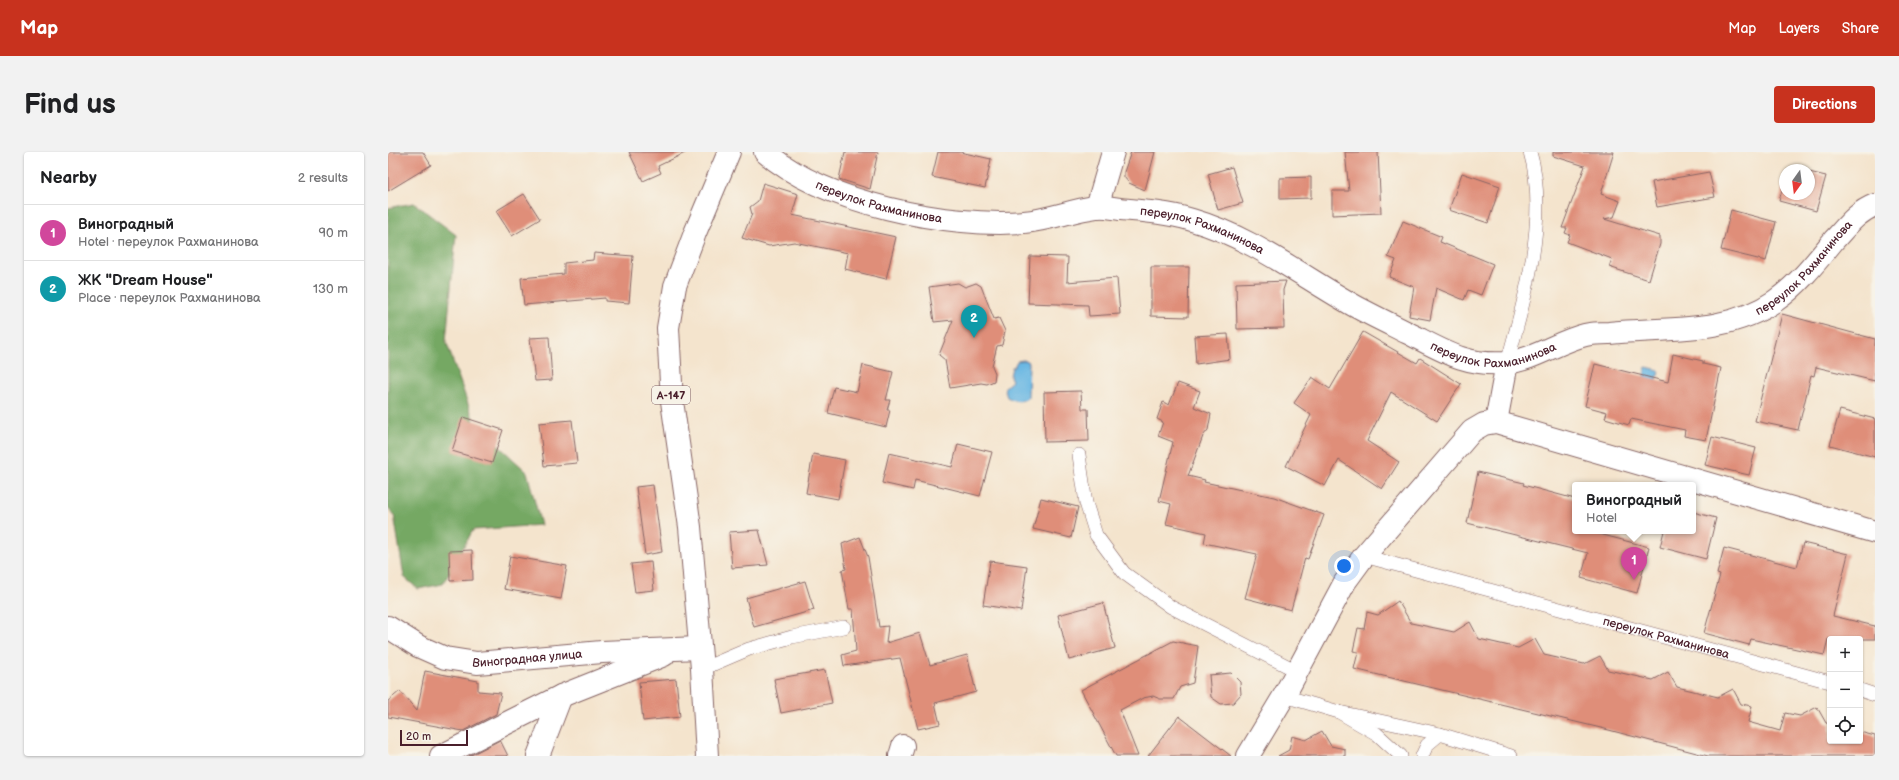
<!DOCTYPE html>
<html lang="en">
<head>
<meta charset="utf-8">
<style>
  body { margin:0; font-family:"Balsamiq Sans",sans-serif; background:#f2f2f2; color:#202124 }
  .controls { position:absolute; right:12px; bottom:12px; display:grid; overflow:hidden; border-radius:4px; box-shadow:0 1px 3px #0004 }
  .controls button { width:36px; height:36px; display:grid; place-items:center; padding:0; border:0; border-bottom:1px solid #e0e0e0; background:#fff; color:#202124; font:20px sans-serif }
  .compass { position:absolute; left:1391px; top:12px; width:36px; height:36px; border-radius:50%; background:#fff; box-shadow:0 1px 3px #0004; rotate:194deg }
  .scale { position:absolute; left:12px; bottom:10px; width:68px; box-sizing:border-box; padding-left:4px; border:2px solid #4a1f2b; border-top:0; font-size:11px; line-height:14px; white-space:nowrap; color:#4a1f2b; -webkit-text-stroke:3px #f7f3e8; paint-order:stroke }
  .you { position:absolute; left:956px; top:414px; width:14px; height:14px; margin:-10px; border:3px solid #fff; border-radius:50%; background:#1a73e8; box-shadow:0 0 0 6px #1a73e833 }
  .badge { display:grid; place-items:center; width:26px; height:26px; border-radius:50%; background:#c8321e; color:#fff; font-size:13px; font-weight:700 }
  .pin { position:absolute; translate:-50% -33px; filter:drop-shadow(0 1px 2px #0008) }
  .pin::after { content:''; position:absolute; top:21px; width:14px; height:12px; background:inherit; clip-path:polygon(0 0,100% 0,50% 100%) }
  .popup { position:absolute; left:1184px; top:330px; width:124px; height:52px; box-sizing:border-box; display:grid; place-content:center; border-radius:4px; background:#fff; filter:drop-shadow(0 1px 3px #0005); font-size:13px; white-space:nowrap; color:#757577 }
  .popup b { font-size:15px; color:#202124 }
  .popup::after { content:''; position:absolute; left:50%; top:100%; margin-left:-8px; border:8px solid transparent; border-top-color:#fff }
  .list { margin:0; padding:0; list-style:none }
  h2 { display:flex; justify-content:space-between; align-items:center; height:52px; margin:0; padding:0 16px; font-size:17px }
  h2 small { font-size:13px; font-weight:400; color:#757577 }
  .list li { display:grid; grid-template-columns:26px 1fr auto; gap:12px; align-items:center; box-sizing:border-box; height:56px; padding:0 16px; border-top:1px solid #e0e0e0 }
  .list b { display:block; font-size:15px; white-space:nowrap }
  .list p { margin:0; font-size:13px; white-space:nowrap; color:#757577 }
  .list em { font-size:13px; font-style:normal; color:#757577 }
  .icon { flex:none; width:22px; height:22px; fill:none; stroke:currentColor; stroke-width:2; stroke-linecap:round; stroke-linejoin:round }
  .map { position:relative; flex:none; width:1487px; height:604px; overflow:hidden; border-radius:4px }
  header { display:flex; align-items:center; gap:24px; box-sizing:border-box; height:56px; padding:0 20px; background:#c8321e; color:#fff }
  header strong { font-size:19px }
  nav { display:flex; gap:22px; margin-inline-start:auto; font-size:14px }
  .intro { display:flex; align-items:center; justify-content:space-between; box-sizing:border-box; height:96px; padding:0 24px }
  h1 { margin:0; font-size:28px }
  .button { padding:10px 18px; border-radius:4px; background:#c8321e; color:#fff; font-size:14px; font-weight:700 }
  main { display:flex; gap:24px; padding:0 24px }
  aside { flex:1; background:#fff; border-radius:4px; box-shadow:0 1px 3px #0004 }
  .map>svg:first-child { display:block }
  .forest { fill:#75a864; stroke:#606448 }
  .water { fill:#69b7e3; stroke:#5a6b87 }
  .building { fill:#df8e79 }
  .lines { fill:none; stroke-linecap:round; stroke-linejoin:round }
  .service-casing { stroke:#866464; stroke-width:14 }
  .minor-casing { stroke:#866464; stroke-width:24 }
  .tertiary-casing { stroke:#866464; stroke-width:24 }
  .primary-casing { stroke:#866464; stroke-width:24 }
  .service { stroke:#fff; stroke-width:13 }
  .minor { stroke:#fff; stroke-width:22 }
  .tertiary { stroke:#fff; stroke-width:22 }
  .primary { stroke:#fff; stroke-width:22 }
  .labels { text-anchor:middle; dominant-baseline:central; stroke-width:3; stroke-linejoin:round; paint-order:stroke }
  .shield { fill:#f7f3e8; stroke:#7e5f64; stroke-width:1 }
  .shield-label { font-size:11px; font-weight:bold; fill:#4a1f2b }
  .street-label { font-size:12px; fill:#4a1f2b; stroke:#f7f3e8 }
</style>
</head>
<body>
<header>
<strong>Map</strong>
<nav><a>Map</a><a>Layers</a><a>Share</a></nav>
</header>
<div class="intro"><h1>Find us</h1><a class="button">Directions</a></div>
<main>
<aside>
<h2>Nearby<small>2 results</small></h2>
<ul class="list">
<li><span class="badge" style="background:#d1479c">1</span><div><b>Виноградный</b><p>Hotel · переулок Рахманинова</p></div><em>90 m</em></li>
<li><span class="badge" style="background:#0f9aa8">2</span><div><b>ЖК &quot;Dream House&quot;</b><p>Place · переулок Рахманинова</p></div><em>130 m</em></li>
</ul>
</aside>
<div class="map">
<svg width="1487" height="604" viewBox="0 0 1487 604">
  <rect width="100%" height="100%" fill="#f7f3e8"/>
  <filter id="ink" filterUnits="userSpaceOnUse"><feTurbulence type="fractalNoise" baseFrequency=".025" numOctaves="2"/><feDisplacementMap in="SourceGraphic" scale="8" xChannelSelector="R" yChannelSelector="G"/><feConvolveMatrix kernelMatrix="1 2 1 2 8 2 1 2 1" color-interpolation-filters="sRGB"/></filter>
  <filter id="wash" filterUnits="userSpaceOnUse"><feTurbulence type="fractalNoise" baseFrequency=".012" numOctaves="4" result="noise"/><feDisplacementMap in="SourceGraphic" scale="16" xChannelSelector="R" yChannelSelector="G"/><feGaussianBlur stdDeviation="0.9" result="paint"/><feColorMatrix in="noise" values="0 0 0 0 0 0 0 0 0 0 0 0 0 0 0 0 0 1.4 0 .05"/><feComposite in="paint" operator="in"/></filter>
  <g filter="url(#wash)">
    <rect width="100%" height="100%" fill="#f4e4cd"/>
    <polygon class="forest" points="26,51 68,83 58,189 87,272 139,320 153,373 85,378 55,432 30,437 16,425 6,363 0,355 0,56"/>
    <g class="water">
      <path d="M635 208 640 209 641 211 640 245C634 251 626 249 619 245L616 236 624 229 622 224 624 215H626L629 209Z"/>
      <polygon points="1258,215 1271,218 1263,257 1250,254"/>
    </g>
    <g id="blocks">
      <g class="building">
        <polygon points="0,0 35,0 43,13 0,39"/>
        <polygon points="241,0 299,0 270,14 273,21 255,29"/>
        <polygon points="457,0 490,0 482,37 451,27"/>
        <polygon points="550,0 572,0 603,7 597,36 544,25"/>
        <polygon points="743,0 767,0 757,38 741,31 736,25 736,20"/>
        <polygon points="957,0 990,0 993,61 944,63 944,39 961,39"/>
        <polygon points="1165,0 1226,0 1213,42 1232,49 1226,65 1216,67 1272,84 1272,92 1261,128 1221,115 1224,107 1179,90 1182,83 1177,81 1179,76 1174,76 1197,14 1165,4"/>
        <polygon points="844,15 855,51 830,58 820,22"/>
        <polygon points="1321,20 1327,45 1269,55 1264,30"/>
        <polygon points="1421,20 1438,24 1428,59 1391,49 1397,27 1397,42 1421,42"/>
        <polygon points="1074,21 1112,34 1100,71 1061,58"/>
        <polygon points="923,25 923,46 892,47 892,26"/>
        <polygon points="375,31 410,42 404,63 508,85 498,127 457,117 460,101 406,90 381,94 354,86 364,62 362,55 370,49"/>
        <polygon points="136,42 152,67 124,84 108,59"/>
        <polygon points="1343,58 1388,70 1378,109 1333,98"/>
        <polygon points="1015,69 1054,85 1052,90 1105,112 1093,143 1080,138 1076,148 1048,136 1042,168 1021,164 1026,135 1001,125 1008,108 1000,105"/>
        <polygon points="206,101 245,104 241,151 217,149 217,146 136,153 133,126 176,122 176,111 205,108"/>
        <polygon points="642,104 680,105 679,130 729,126 732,162 701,164 700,153 640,151"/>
        <polygon points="763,115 801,115 800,165 763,164"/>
        <polygon points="898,129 895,138 896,176 849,177 848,131"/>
        <polygon points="570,131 577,135 588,131 593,134 606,167 611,166 617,179 614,193 609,194 604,214 607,221 606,229 599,232 593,231 562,236 557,208 551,203 565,168 546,170 541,135"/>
        <polygon points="1394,162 1487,187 1487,229 1428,215 1426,224 1423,223 1410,278 1367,269"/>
        <polygon points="975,180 1029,211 1032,206 1073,232 1049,269 1003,240 979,289 1011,310 994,337 951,308 937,334 898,314 923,263 906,251 924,225 942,237"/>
        <polygon points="840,182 842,207 808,212 806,184"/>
        <polygon points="161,185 164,228 147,229 142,186"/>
        <polygon points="1285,202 1315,209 1315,212 1333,216 1318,288 1296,284 1297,278 1243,267 1241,273 1217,266 1219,260 1197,254 1207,212 1280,230"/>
        <polygon points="475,213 505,220 498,248 502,248 499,258 502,258 498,275 440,261 446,235 469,240"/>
        <polygon points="790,231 812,239 806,255 823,262 820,278 815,284 800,324 817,328 816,330 886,345 936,363 920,407 917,406 903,458 857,446 869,402 816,391 818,381 778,372 783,352 771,349 785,290 770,284 775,270 769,267 775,250 781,253"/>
        <polygon points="693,239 694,257 700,257 701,289 657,290 656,240"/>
        <polygon points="1452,258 1487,267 1487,305 1442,293"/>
        <polygon points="75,265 115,278 104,311 64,299"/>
        <polygon points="184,268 189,311 156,314 151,271"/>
        <polygon points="1324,285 1368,296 1361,323 1317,313"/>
        <polygon points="570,292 604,300 592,344 527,328 525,338 494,331 501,301 564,315"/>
        <polygon points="425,302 457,308 450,347 418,341"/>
        <polygon points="1090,320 1136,331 1135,333 1187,347 1187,379 1200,379 1261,395 1249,441 1193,426 1200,401 1079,371"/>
        <polygon points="265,333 274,400 257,403 248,335"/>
        <polygon points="653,346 690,355 683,386 645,377"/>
        <polygon points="1305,360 1328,366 1318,407 1272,395 1276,379 1305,379"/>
        <polygon points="371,378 380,413 344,416 341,380"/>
        <polygon points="472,385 480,405 491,475 500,474 498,491 532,481 542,513 579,503 588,540 547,551 552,572 530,577 512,506 456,514 454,503 468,499 465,457 461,457 454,418 458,417 454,392"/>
        <polygon points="1415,391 1460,402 1445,464 1487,474 1487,487 1440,487 1436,503 1363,487 1361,493 1316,481 1332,423 1329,422 1336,396 1409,415"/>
        <polygon points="84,398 85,428 62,429 61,399"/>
        <polygon points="122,404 179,414 173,447 116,437"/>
        <polygon points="602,409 639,414 633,459 595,453"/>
        <polygon points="263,410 266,438 247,440 243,412"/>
        <polygon points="417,429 426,458 366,475 358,446"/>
        <polygon points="1010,449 1023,471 1066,480 1082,470 1091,487 1130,496 1147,487 1156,503 1196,512 1212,504 1220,518 1265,528 1280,520 1289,535 1330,545 1345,537 1353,552 1364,554 1360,570 1392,579 1397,561 1412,564 1429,555 1438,571 1442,572 1442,589 1472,589 1472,580 1487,584 1487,604 1320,604 1217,577 966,517 970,500 965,499 970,476 976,477 979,460 990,463"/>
        <polygon points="715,451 727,496 681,508 670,463"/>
        <polygon points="785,489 810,494 805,531 792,535 786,547 772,547 765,544 755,546 732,558 750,604 728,604 693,538"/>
        <polygon points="437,518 444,551 393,561 386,527"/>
        <polygon points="37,519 90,529 90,539 113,541 108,562 75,579 0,565 0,549 12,539 29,559"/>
        <polygon points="843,521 852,530 853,542 845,551 833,552 823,545 821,523"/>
        <polygon points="288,527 292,565 255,569 251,530"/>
        <polygon points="791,564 843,604 760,604"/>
        <polygon points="934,579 943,594 957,597 957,604 890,604 901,598 904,584 918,588"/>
        <polygon points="112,588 120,604 81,604"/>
      </g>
    </g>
  </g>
  <g filter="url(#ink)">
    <use href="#blocks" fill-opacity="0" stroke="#866464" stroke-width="1"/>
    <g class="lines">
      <g class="service-casing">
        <g id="service">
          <path d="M1119 211C1137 148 1161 64 1142 0"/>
          <polyline points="691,303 698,351 708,383 736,421 783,455 909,519"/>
          <path id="s1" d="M976 404 1442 530"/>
          <polyline points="314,517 361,497 404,485 456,475"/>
          <polyline points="1472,538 1487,543"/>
          <polyline points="896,544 951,560 989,582 1013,604"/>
          <polyline points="951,560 1052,582 1123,604"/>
          <polyline points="1034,604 1039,593 1052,582"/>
        </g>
      </g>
      <g class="minor-casing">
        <g id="minor">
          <polyline points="709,55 725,0"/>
          <polyline points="1108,270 1119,211"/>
          <path id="s2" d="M0 475 30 494 57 506 89 511 214 500 311 496"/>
          <polyline points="53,604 173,544 276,503"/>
          <polyline points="150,604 173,544"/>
          <polyline points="512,604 515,594"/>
          <polyline points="860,604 896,544 957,430 976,404 1084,279 1096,272 1108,270 1487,380"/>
        </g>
      </g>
      <g class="tertiary-casing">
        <g id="tertiary">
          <path id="s3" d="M377 0C436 51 559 76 636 70 661 68 684 58 708 55 716 54 724 56 732 57 756 59 781 61 804 68 863 85 912 123 965 153 983 163 1002 172 1020 181 1054 198 1077 214 1117 211 1146 208 1169 190 1197 183 1205 181 1214 181 1221 181 1277 175 1338 183 1387 149 1410 133 1428 110 1446 88 1459 74 1469 60 1487 53"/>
        </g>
      </g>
      <g class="primary-casing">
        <polyline id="primary" points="319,604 314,517 302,375 284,249 280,176 287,134 307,81 341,0"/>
      </g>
      <use href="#service" class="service"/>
      <use href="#minor" class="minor"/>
      <use href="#tertiary" class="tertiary"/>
      <use href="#primary" class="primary"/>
    </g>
  </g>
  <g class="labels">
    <rect class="shield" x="264" y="234" width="38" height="18" rx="3"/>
    <g class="shield-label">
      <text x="283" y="243">А-147</text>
    </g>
    <g class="street-label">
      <text stroke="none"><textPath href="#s3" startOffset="126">переулок Рахманинова</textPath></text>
      <text stroke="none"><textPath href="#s3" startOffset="457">переулок Рахманинова</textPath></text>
      <text stroke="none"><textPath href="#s3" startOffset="1116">переулок Рахманинова</textPath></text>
      <text stroke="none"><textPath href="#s3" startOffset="780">переулок Рахманинова</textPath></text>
      <text stroke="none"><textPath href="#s1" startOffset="313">переулок Рахманинова</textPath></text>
      <text stroke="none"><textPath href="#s2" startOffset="148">Виноградная улица</textPath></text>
    </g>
  </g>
</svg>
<div class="controls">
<button>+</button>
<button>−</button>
<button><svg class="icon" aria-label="locate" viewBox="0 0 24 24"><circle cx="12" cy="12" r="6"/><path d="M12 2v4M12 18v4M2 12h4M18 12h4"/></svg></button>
</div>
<svg class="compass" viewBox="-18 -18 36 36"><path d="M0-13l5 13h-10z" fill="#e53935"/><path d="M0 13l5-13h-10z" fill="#757577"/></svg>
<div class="scale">20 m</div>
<div class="you"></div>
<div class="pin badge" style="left:1246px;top:428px;background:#d1479c">1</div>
<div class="popup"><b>Виноградный</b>Hotel</div>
<div class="pin badge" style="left:586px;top:186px;background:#0f9aa8">2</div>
</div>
</main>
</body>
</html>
